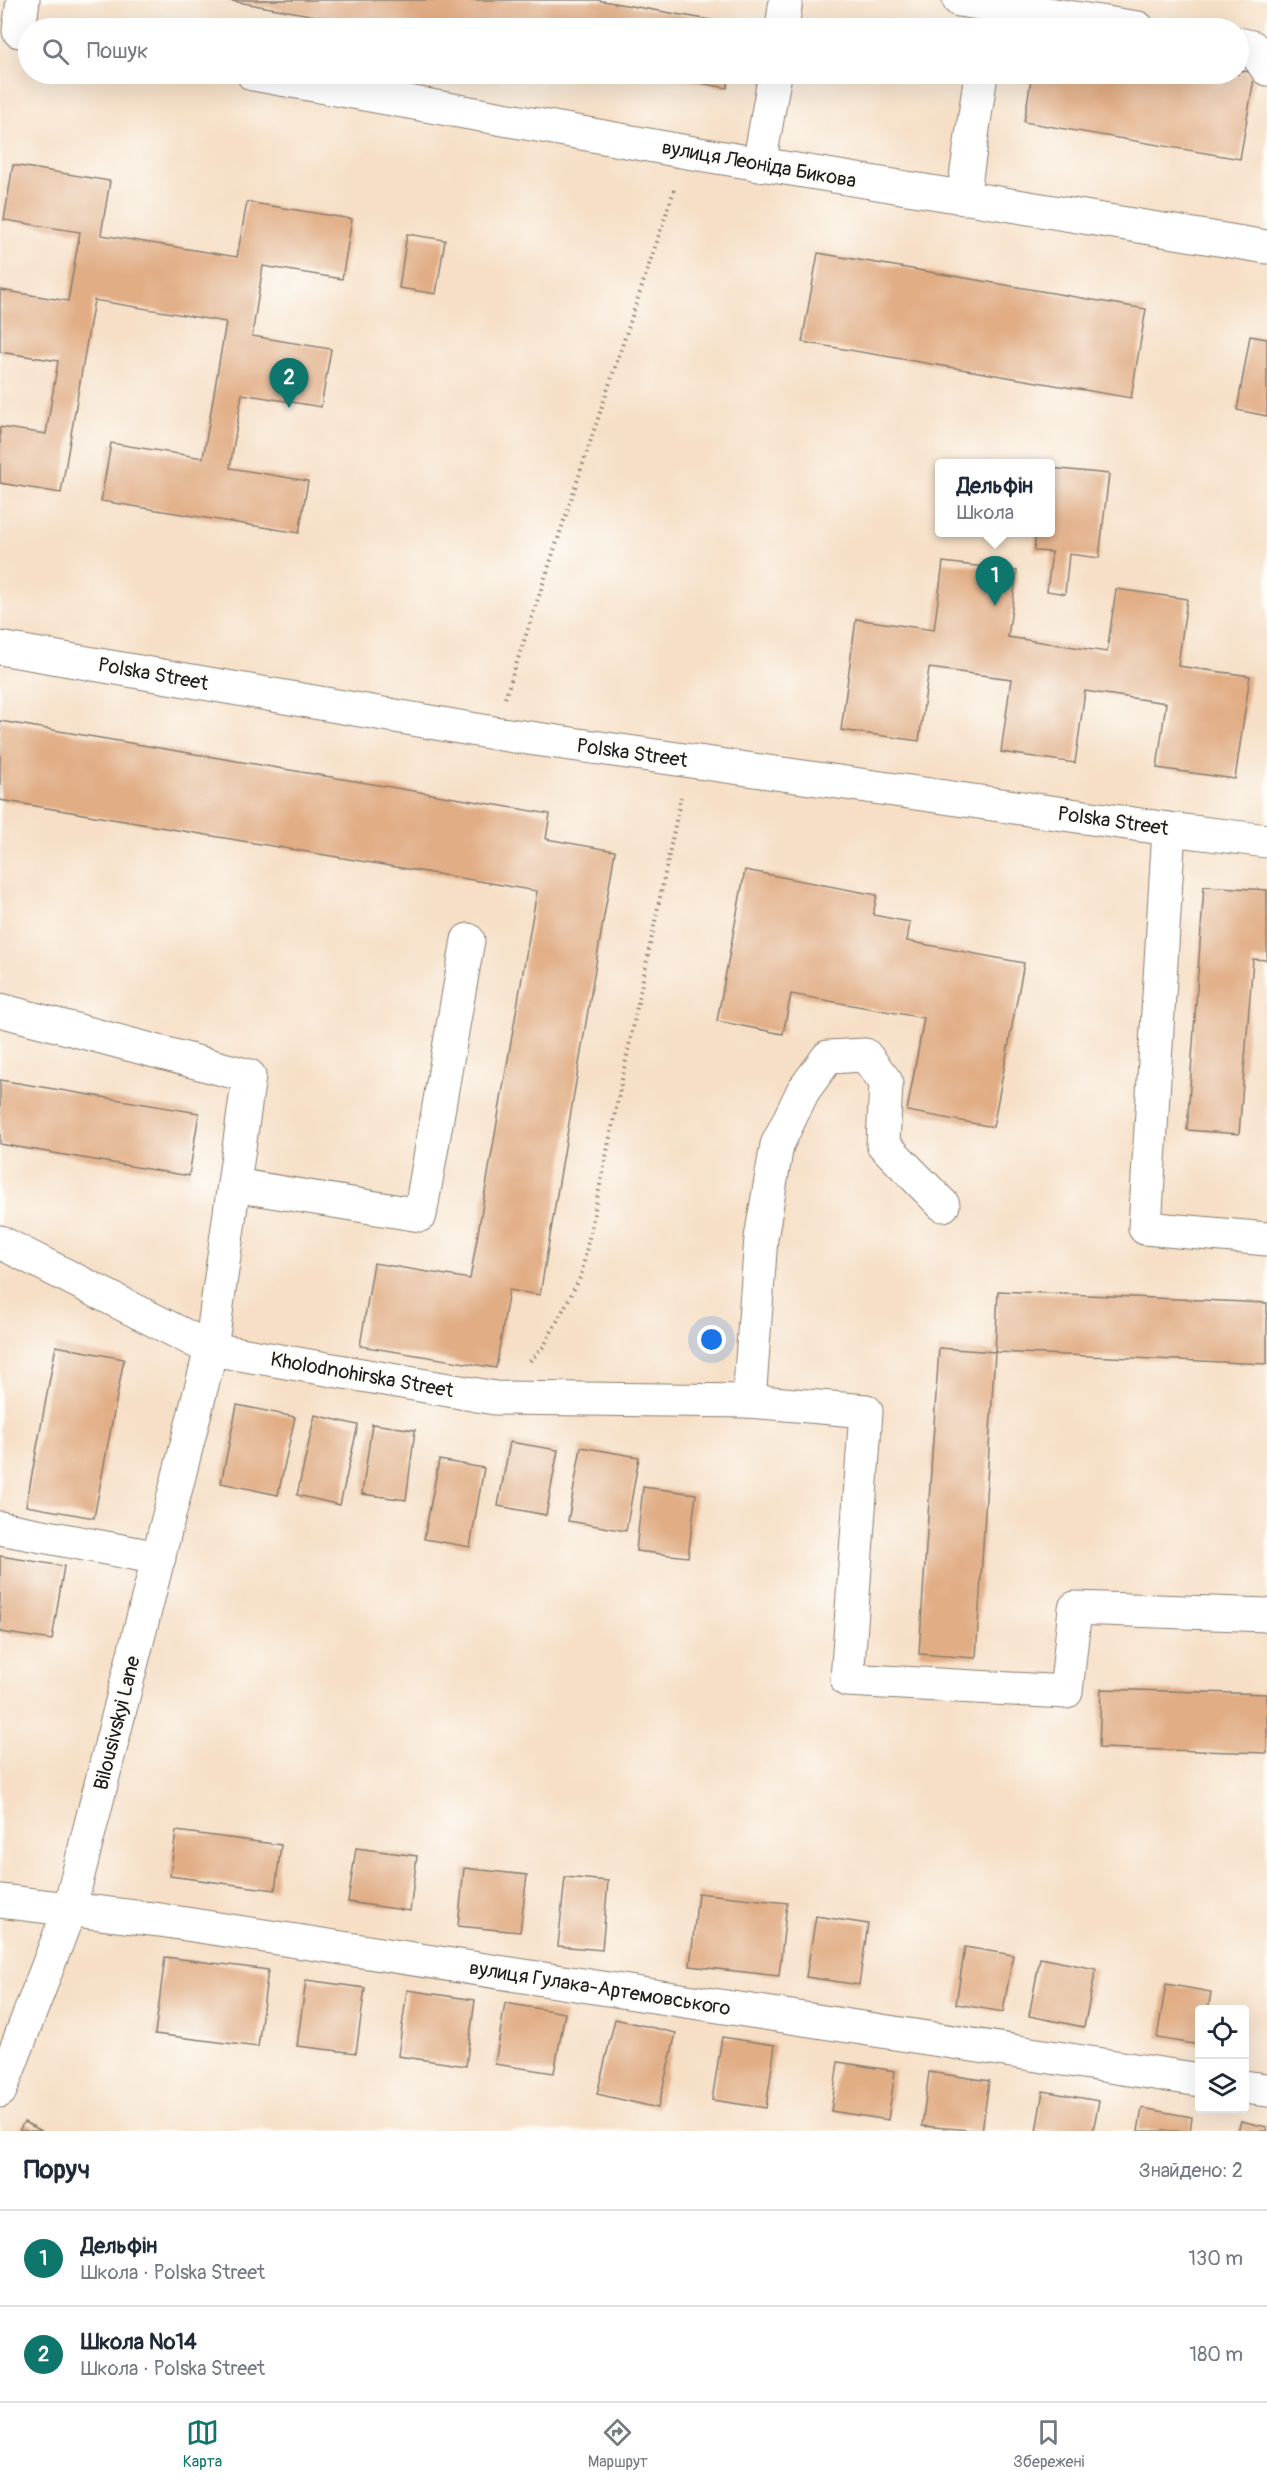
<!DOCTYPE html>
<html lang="uk">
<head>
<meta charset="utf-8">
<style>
  body { margin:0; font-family:Pangolin,sans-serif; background:#f2f2f3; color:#1f2937 }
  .controls { position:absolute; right:18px; bottom:18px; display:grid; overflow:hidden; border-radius:6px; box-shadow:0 6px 24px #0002 }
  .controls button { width:54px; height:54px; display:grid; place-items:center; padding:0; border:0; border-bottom:2px solid #e0e1e3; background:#fff; color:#1f2937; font:30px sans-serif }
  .you { position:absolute; left:712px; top:1340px; width:21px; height:21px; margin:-15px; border:4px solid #fff; border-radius:50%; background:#1a73e8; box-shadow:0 0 0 9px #1a73e833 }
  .badge { display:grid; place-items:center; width:39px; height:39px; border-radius:50%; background:#0f766e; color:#fff; font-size:20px; font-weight:700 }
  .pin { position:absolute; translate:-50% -50px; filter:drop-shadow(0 2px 3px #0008) }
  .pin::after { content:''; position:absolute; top:32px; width:21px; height:18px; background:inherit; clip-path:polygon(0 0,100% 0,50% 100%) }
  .popup { position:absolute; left:935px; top:459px; width:120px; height:78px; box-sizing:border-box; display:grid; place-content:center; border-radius:6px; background:#fff; filter:drop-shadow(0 2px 4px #0005); font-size:20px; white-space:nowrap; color:#747a83 }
  .popup b { font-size:22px; color:#1f2937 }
  .popup::after { content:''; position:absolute; left:50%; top:100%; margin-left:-12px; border:12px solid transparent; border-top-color:#fff }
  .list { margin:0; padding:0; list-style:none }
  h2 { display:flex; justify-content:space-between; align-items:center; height:78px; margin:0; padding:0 24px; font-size:26px }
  h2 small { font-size:20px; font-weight:400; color:#747a83 }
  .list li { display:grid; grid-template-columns:39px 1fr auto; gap:18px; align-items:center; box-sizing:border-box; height:96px; padding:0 24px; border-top:2px solid #e0e1e3 }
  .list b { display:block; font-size:22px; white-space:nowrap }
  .list p { margin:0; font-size:20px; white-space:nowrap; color:#747a83 }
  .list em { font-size:20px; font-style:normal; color:#747a83 }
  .icon { flex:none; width:33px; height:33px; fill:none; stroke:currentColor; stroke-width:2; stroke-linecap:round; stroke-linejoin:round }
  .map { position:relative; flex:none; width:1267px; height:2131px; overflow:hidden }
  .search { position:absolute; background:#fff; box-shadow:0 6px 24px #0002; left:18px; right:18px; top:18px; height:66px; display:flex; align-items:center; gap:15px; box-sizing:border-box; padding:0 21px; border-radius:33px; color:#747a83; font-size:22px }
  .sheet { height:270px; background:#fff }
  nav { display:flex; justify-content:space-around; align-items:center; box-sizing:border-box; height:84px; border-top:2px solid #e0e1e3; background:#fff; font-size:16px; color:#747a83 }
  nav a { display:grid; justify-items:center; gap:3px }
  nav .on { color:#0f766e }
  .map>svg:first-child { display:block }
  .building { fill:#e1ad85 }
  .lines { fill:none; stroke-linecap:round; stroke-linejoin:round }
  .minor-casing { stroke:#897e71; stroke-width:35 }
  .path { stroke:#897e71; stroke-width:4; stroke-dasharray:1.5 4.5; stroke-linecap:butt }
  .minor { stroke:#fff; stroke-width:33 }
  .labels { text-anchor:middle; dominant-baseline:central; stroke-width:5; stroke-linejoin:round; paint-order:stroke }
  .street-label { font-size:20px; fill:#1c1c1c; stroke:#fdfcf7 }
</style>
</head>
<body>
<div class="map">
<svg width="1267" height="2131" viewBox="0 0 1267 2131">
  <rect width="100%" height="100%" fill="#fdfcf7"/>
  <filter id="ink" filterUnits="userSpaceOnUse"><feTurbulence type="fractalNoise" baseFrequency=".0167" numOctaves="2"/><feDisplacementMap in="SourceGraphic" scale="12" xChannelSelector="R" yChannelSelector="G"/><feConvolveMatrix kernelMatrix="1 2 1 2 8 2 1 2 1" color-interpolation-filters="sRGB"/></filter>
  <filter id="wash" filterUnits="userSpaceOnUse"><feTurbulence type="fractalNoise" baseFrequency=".008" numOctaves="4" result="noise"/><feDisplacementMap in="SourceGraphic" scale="24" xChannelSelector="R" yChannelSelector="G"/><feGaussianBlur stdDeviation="1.35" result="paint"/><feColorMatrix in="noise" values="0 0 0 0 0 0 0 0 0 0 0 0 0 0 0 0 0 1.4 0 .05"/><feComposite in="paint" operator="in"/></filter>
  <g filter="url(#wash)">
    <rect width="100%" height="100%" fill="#f6dfc6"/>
    <g id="blocks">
      <g class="building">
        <polygon points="226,0 597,0 738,25 738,28 383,28"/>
        <polygon points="1238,70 1255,73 1240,159 1024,122 1032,74 1238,74"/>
        <polygon points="650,74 730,74 727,88"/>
        <polygon points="13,165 110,181 101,235 237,257 247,202 352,219 342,279 263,266 252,336 331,349 321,407 242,394 230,468 308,481 299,533 101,501 111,443 203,458 226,322 94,300 61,493 0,483 0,427 46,434 58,361 0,352 0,290 68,301 80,232 4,220"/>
        <polygon points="407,234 445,240 436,294 399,288"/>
        <polygon points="818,253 1146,309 1131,398 802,342"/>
        <polygon points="1250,336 1267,339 1267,416 1237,410"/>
        <polygon points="1050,468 1109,474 1099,558 1069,554 1065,594 1047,591 1052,552 1034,551 1036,532 1050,532"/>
        <polygon points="943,562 1017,571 1008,637 1107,652 1116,589 1187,599 1178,666 1250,676 1235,779 1157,768 1166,703 1085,691 1075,763 1001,752 1011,679 929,668 919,741 841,730 856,619 934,630"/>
        <polygon points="0,721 550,814 546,839 615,851 540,1295 509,1290 496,1368 360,1346 374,1263 470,1279 537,891 0,800"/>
        <polygon points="745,870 877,895 873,915 910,922 907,941 1024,963 993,1127 907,1111 924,1018 791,994 783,1034 717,1021"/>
        <polygon points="1204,886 1267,890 1267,960 1253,959 1239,1134 1187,1130"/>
        <polygon points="0,1080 199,1113 189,1176 0,1144"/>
        <polygon points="998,1291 1267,1303 1267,1364 995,1352"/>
        <polygon points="56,1346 124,1359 94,1518 26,1506"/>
        <polygon points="939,1348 995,1352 976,1658 919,1654"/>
        <polygon points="237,1405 295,1417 278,1495 221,1483"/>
        <polygon points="315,1415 358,1425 340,1505 297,1495"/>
        <polygon points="372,1424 415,1430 406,1500 362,1494"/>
        <polygon points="510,1442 558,1450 546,1515 498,1506"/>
        <polygon points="581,1447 639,1457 626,1531 568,1521"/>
        <polygon points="439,1460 484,1468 470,1547 424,1539"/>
        <polygon points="643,1487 696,1494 688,1557 636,1551"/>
        <polygon points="0,1556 64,1566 52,1640 0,1632"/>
        <polygon points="1101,1689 1267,1694 1267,1753 1099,1748"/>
        <polygon points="176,1831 281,1845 275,1890 170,1876"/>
        <polygon points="356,1848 417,1856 410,1911 348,1902"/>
        <polygon points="464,1868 527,1875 520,1932 458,1926"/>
        <polygon points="565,1877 608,1881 602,1950 558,1946"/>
        <polygon points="698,1893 787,1903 779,1976 690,1966"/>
        <polygon points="816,1916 868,1924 859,1985 806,1977"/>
        <polygon points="965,1947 1013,1955 1003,2012 956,2004"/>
        <polygon points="165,1957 268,1970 258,2047 155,2034"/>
        <polygon points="1040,1958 1096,1969 1084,2027 1029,2016"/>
        <polygon points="306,1980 365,1988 356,2053 297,2046"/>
        <polygon points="1166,1984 1211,1992 1208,2010 1200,2010 1200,2045 1157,2038"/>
        <polygon points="407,1990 475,2000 466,2066 398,2056"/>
        <polygon points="505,2003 565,2013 554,2073 495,2064"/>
        <polygon points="615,2019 676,2033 658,2108 597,2094"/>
        <polygon points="722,2037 775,2045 766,2108 712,2100"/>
        <polygon points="838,2062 895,2071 888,2120 831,2111"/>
        <polygon points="929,2072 989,2081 982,2131 922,2126"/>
        <polygon points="1043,2091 1099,2101 1093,2131 1036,2131"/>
        <polygon points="1142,2108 1192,2117 1190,2131 1138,2131"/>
        <polygon points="1241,2121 1267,2127 1267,2131 1238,2131"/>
        <polygon points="24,2122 42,2131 19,2131"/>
      </g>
    </g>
  </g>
  <g filter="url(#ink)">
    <use href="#blocks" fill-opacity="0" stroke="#897e71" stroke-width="1.5"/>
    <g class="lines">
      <g class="minor-casing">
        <g id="minor">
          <polyline points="959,0 1138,28"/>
          <polyline points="782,28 786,0"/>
          <polyline points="19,31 23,0"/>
          <polyline points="1238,44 1252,47 1267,69"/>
          <polyline points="253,74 687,152 1267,247"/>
          <polyline points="759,165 775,74"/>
          <polyline points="963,198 981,74"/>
          <polyline points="0,648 494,733 1169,829 1267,841"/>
          <polyline points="1169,829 1145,1228 1267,1239"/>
          <polyline points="0,1010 249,1076 211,1349 69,1911 0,2091"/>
          <polyline points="234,1185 420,1215 468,940"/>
          <polyline points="0,1242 211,1349 495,1398 749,1401 866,1411 847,1680 1066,1692 1075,1608 1267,1615"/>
          <polyline points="749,1401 761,1238 777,1145 803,1091 828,1057 865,1055 886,1082 883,1144 943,1205"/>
          <polyline points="0,1528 159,1558"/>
          <polyline points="0,1901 160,1920 1200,2080"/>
          <polyline points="1244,2087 1267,2090"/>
        </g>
      </g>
      <g class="path">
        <polyline points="505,698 675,187"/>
        <polyline points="530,1361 544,1346 581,1276 681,797"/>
      </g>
      <use href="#minor" class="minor"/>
    </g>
  </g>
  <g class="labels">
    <g class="street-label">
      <text transform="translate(759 164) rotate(10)">вулиця Леоніда Бикова</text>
      <text transform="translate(153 674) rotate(10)">Polska Street</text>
      <text transform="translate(632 753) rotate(8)">Polska Street</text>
      <text transform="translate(1113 821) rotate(8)">Polska Street</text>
      <text transform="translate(362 1375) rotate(10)">Kholodnohirska Street</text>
      <text transform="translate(117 1723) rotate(-76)">Bilousivskyi Lane</text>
      <text transform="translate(600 1988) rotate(9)">вулиця Гулака-Артемовського</text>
    </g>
  </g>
</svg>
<div class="controls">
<button><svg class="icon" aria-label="locate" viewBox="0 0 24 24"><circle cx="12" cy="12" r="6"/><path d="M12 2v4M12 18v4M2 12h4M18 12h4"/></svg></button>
<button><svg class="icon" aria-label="layers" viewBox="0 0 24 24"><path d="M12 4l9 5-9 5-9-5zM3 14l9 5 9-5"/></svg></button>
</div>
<div class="you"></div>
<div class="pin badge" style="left:995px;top:606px">1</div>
<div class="popup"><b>Дельфін</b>Школа</div>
<div class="pin badge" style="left:289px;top:408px">2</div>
<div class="search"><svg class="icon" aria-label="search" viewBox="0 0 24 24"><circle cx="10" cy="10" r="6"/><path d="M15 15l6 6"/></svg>Пошук</div>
</div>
<section class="sheet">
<h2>Поруч<small>Знайдено: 2</small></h2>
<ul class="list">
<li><span class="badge">1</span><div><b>Дельфін</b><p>Школа · Polska Street</p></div><em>130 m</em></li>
<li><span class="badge">2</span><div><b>Школа №14</b><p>Школа · Polska Street</p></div><em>180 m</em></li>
</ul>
</section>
<nav>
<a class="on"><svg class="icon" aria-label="map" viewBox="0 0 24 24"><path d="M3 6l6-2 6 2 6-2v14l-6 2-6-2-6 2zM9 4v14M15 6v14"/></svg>Карта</a>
<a><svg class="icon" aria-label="directions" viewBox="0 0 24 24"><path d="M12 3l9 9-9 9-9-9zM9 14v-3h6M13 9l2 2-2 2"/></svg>Маршрут</a>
<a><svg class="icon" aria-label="saved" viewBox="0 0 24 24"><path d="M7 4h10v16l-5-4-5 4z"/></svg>Збережені</a>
</nav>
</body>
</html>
